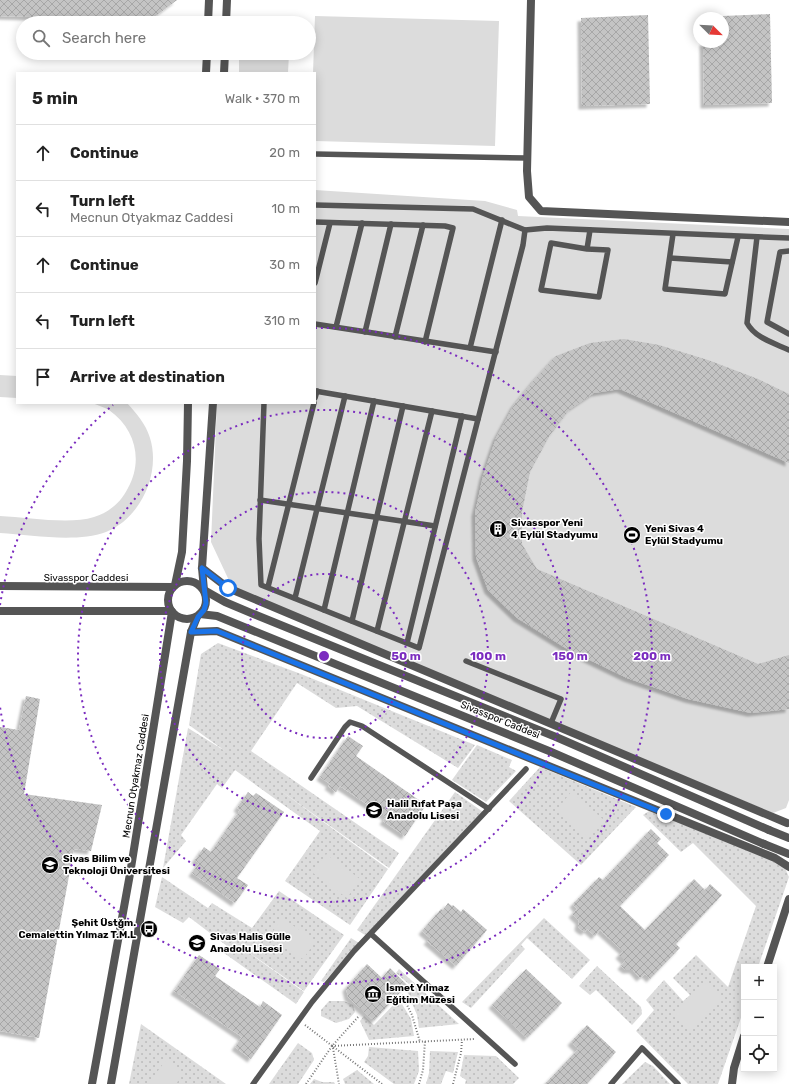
<!DOCTYPE html>
<html lang="en">
<head>
<meta charset="utf-8">
<style>
  body { margin:0; font-family:Rubik,sans-serif; background:#f6f6f6; color:#222 }
  .controls { position:absolute; right:12px; bottom:12px; display:grid; overflow:hidden; border-radius:0px; box-shadow:0 2px 10px #0003 }
  .controls button { width:36px; height:36px; display:grid; place-items:center; padding:0; border:0; border-bottom:1px solid #e0e0e0; background:#fff; color:#222; font:20px sans-serif }
  .compass { position:absolute; left:693px; top:12px; width:36px; height:36px; border-radius:50%; background:#fff; box-shadow:0 2px 10px #0003; rotate:114deg }
  .stop { position:absolute; width:12px; height:12px; margin:-9px; border:3px solid #1a73e8; border-radius:50%; background:#fff }
  .stop.end { background:#1a73e8; border-color:#fff; box-shadow:0 1px 4px #0008 }
  .list { margin:0; padding:0; list-style:none }
  h2 { display:flex; justify-content:space-between; align-items:center; height:52px; margin:0; padding:0 16px; font-size:17px }
  h2 small { font-size:13px; font-weight:400; color:#767676 }
  .list li { display:grid; grid-template-columns:26px 1fr auto; gap:12px; align-items:center; box-sizing:border-box; height:56px; padding:0 16px; border-top:1px solid #e0e0e0 }
  .list b { display:block; font-size:15px; white-space:nowrap }
  .list p { margin:0; font-size:13px; white-space:nowrap; color:#767676 }
  .list em { font-size:13px; font-style:normal; color:#767676 }
  .icon { flex:none; width:22px; height:22px; fill:none; stroke:currentColor; stroke-width:2; stroke-linecap:round; stroke-linejoin:round }
  .map { position:relative; flex:none; width:789px; height:1084px; overflow:hidden }
  .search { position:absolute; background:#fff; box-shadow:0 2px 10px #0003; left:16px; top:16px; width:300px; height:44px; display:flex; align-items:center; gap:10px; box-sizing:border-box; padding:0 14px; border-radius:22px; color:#767676; font-size:15px }
  .panel { position:absolute; background:#fff; box-shadow:0 2px 10px #0003; left:16px; top:72px; width:300px; height:332px; border-radius:0px }
  .map>svg:first-child { display:block }
  .grass { fill:url(#grass-dots) }
  .pitch { fill:#dcdcdc }
  .building { fill:url(#building-cross-hatch); filter:url(#shadow) }
  .lines { fill:none; stroke-linecap:round; stroke-linejoin:round }
  .path { stroke:#777; stroke-width:2; stroke-dasharray:1 2; stroke-linecap:butt }
  .service { stroke:#555; stroke-width:5.5 }
  .minor { stroke:#555; stroke-width:8 }
  .tertiary { stroke:#555; stroke-width:8 }
  .tertiary-bridge { stroke:#555; stroke-width:8 }
  .route { stroke:#1a73e8; stroke-width:5 }
  .ring { fill:none; stroke:#7b2cbf; stroke-width:2; stroke-dasharray:2 4 }
  .labels { text-anchor:middle; dominant-baseline:central; stroke-width:3; stroke-linejoin:round; paint-order:stroke }
  .poi-label { font-size:10px; font-weight:bold; fill:#000; stroke:#fff; text-anchor:start }
  .street-label { font-size:10px; fill:#000; stroke:#fff }
  .centre { fill:#7b2cbf; stroke:#fff; stroke-width:2 }
  .ring-label { font-size:12px; text-anchor:middle; font-weight:bold; fill:#7b2cbf; stroke:#fff; stroke-width:3; stroke-linejoin:round; paint-order:stroke }
</style>
</head>
<body>
<div class="map">
<svg width="789" height="1084" viewBox="0 0 789 1084">
  <defs>
    <pattern id="grass-dots" width="8" height="8" patternUnits="userSpaceOnUse"><rect width="8" height="8" fill="#dcdcdc"/><path d="M2 2h.1M6 6h.1" fill="none" stroke="#bbb" stroke-width="1.8" stroke-linecap="round"/></pattern>
    <pattern id="building-cross-hatch" width="8" height="8" patternUnits="userSpaceOnUse"><rect width="8" height="8" fill="#c4c4c4"/><path d="M0 0l8 8M0 8l8-8" fill="none" stroke="#a7a7a7"/></pattern>
    <filter id="shadow"><feDropShadow dx="-3.5" dy="3.5" stdDeviation="1" flood-color="#0004"/></filter>
  </defs>
  <rect width="100%" height="100%" fill="#fff"/>
  <g class="grass">
    <polygon points="218,643 301,674 475,745 458,768 357,706 336,708 297,683 251,751 399,853 389,868 277,788 388,869 350,925 285,881 320,831 235,770 222,788 217,784 181,835 186,841 163,868 188,728 225,751 189,725 201,654"/>
    <polygon points="477,745 512,760 509,767 516,771 486,802 452,780"/>
    <polygon points="540,767 636,807 581,865 509,801"/>
    <polygon points="455,792 483,812 365,935 357,930"/>
    <polygon points="649,811 783,864 789,877 758,967 744,967 744,1009 718,1084 688,1084 636,1031 654,1010 646,1000 664,980 683,1001 690,995 673,978 696,955 728,987 756,906 693,843 681,852 643,815"/>
    <polygon points="162,877 208,908 212,903 252,928 279,891 344,935 304,991 214,928 304,992 296,1004 224,953 227,946 189,917 183,923 155,907"/>
    <polygon points="544,918 590,960 572,979 527,938 521,945 525,949 471,1008 462,1002"/>
    <polygon points="351,938 359,943 324,982 321,981"/>
    <polygon points="597,966 641,1007 642,1014 632,1025 596,990 590,995 579,986"/>
    <polygon points="399,969 459,1024 419,1028 417,1015 406,989 410,985 396,973"/>
    <polygon points="399,999 411,1019 414,1036 369,1040 360,1021 364,1016 374,1025"/>
    <polygon points="329,1001 344,1001 353,1005 355,1012 349,1019 336,1023 321,1016 321,1010"/>
    <polygon points="141,1024 226,1084 129,1084"/>
    <polygon points="298,1043 312,1053 314,1060 298,1084 269,1084"/>
    <polygon points="369,1047 418,1051 419,1071 414,1084 394,1084 364,1062 368,1056"/>
    <polygon points="430,1051 458,1052 453,1073 446,1071 441,1084 426,1084 429,1073"/>
    <polygon points="464,1055 496,1056 519,1078 513,1084 465,1084 466,1080 460,1076"/>
    <polygon points="645,1062 653,1066 670,1084 622,1084"/>
    <polygon points="357,1070 374,1084 345,1084 343,1079"/>
    <polygon points="314,1079 322,1082 334,1082 335,1084 310,1084"/>
  </g>
  <g class="pitch">
    <polygon points="315,16 499,21 495,146 315,141 315,73 313,73"/>
    <polygon points="241,18 290,19 290,23 241,23"/>
    <polygon points="239,53 289,53 288,73 239,73"/>
    <polygon points="315,190 485,201 517,210 518,216 789,229 789,800 786,808 773,813 233,589 211,542 217,403 315,403"/>
    <polygon points="0,375 17,376 17,398 0,397"/>
    <path d="M92 403H127C136 413 146 424 150 438 161 473 141 518 106 532 76 543 32 535 0 533V516C27 517 69 525 94 517 110 512 121 502 128 488 143 461 136 429 109 410 104 407 97 405 92 403Z"/>
    <polygon points="571,792 604,820 589,838 556,811"/>
    <polygon points="326,854 360,879 347,898 313,873"/>
    <polygon points="282,918 316,941 303,959 269,937"/>
    <polygon points="707,982 723,999 691,1031 675,1015"/>
    <polygon points="166,1060 183,1074 176,1084 148,1084"/>
  </g>
  <g class="building">
    <polygon points="0,0 177,0 153,18 143,20 0,16"/>
    <polygon points="770,14 772,103 704,105 703,42 723,42 723,16"/>
    <polygon points="648,15 650,104 582,106 581,18"/>
    <polygon points="624,339 659,345 708,360 758,379 789,394 789,463 620,389 594,393 570,409 550,435 530,472 522,512 522,544 537,569 758,664 789,655 789,709 751,713 688,699 627,678 569,650 517,618 488,590 476,557 475,513 483,476 496,438 514,405 535,379 556,356 590,343"/>
    <polygon points="26,696 40,699 24,794 102,805 91,851 74,849 39,1038 0,1031 0,727 19,730"/>
    <polygon points="348,736 363,746 356,756 426,805 405,836 383,821 386,817 340,786 336,792 328,786 330,784 320,777"/>
    <polygon points="248,792 253,796 256,793 284,812 237,878 248,885 235,903 192,873 199,863 195,860 204,847 211,852 240,810 237,808"/>
    <polygon points="651,829 661,839 657,843 669,855 620,906 645,930 694,879 705,890 710,884 722,895 676,944 680,948 650,979 645,974 640,978 633,970 626,970 621,966 625,961 619,955 623,951 600,930 595,936 587,929 585,932 581,930 578,927 579,921 572,914 577,909 573,904 599,877 603,880"/>
    <polygon points="448,903 452,906 453,905 461,912 463,909 487,930 456,966 427,941 430,938 422,931 441,909 443,910"/>
    <polygon points="199,955 220,969 215,976 260,1007 263,1001 282,1015 251,1059 235,1047 242,1037 174,991"/>
    <polygon points="367,964 382,978 390,968 407,985 374,1021 348,997 346,988"/>
    <polygon points="526,969 562,1003 527,1038 492,1005"/>
    <polygon points="587,1025 616,1052 587,1084 545,1084 578,1049 571,1042"/>
  </g>
  <g class="lines">
    <g class="path">
      <polyline points="402,995 412,1015 420,1042"/>
      <polyline points="305,1025 382,1084"/>
      <polyline points="332,1046 475,1039"/>
      <polyline points="333,1048 339,1084"/>
      <polyline points="306,1084 332,1046 359,1016"/>
      <polyline points="419,1084 423,1070 425,1041"/>
      <polyline points="453,1084 461,1053 462,1040"/>
    </g>
    <g class="service">
      <polyline points="315,154 527,158"/>
      <polyline points="315,222 445,226 453,228 425,342"/>
      <polyline points="525,230 547,228 789,238"/>
      <polyline points="673,234 665,289 725,294 738,237"/>
      <path d="M757 237 747 323C755 338 774 343 789 350"/>
      <polyline points="587,249 551,243 541,290 599,297 608,250 587,249 590,230"/>
      <polyline points="789,251 780,252 767,322 789,334"/>
      <polyline points="670,258 732,262"/>
      <polyline points="315,283 330,223"/>
      <polyline points="315,324 496,352"/>
      <polyline points="336,327 362,223"/>
      <polyline points="365,332 391,224"/>
      <polyline points="395,337 423,225"/>
      <polyline points="470,348 502,220"/>
      <polyline points="315,391 478,419"/>
      <polyline points="315,398 317,391"/>
      <polyline points="264,403 259,539 261,585 419,648 523,245 525,230 473,209 315,205"/>
      <polyline points="260,500 435,526"/>
      <polyline points="268,587 314,403"/>
      <polyline points="295,598 345,396"/>
      <polyline points="324,610 374,401"/>
      <polyline points="352,621 403,406"/>
      <polyline points="377,631 432,411"/>
      <polyline points="407,643 462,416"/>
      <polyline points="466,661 561,699 551,723"/>
      <polyline points="311,778 345,727 350,722 362,726 489,809"/>
      <polyline points="371,934 515,1064"/>
      <polyline points="253,1084 312,1002 354,951 526,769"/>
      <polyline points="611,1084 642,1048 678,1084"/>
    </g>
    <g class="minor">
      <polyline points="531,0 527,171 529,197 541,211 789,222"/>
      <polyline points="208,23 209,0"/>
      <polyline points="226,23 227,0"/>
      <polyline points="206,73 207,53"/>
      <polyline points="224,73 225,53"/>
      <polyline points="202,568 228,588 787,823"/>
      <polyline points="175,585 182,552 187,461 188,403"/>
      <polyline points="204,590 202,568 213,403"/>
      <polyline points="191,632 217,631 775,858 789,867"/>
      <polyline points="767,967 789,899"/>
      <polyline points="92,1084 130,874 172,612"/>
      <polyline points="111,1084 191,632 197,617"/>
      <polyline points="732,1084 734,1068 744,1036"/>
    </g>
    <g class="tertiary">
      <circle cx="187" cy="600" r="19"/>
      <polyline points="0,586 173,587"/>
      <polyline points="204,590 225,602 256,615 556,737 769,830"/>
      <polyline points="0,611 171,611"/>
      <polyline points="200,614 217,616 549,751 764,844"/>
    </g>
    <g class="tertiary-bridge">
      <polyline points="769,830 789,838"/>
      <polyline points="764,844 789,854"/>
    </g>
  </g>
  <g class="lines">
    <polyline class="route" points="228,588 202,568 206,603 204,610 198,617 191,632 217,631 666,814"/>
  </g>
  <g class="ring">
    <circle cx="324" cy="656" r="82"/>
    <circle cx="324" cy="656" r="164"/>
    <circle cx="324" cy="656" r="246"/>
    <path d="M0 605A328 328 0 0 1 113 405M315 328A328 328 0 1 1 0 707"/>
  </g>
  <defs>
    <g id="building-disc" transform="scale(0.9)"><circle r="9.5" fill="#000" stroke="#fff"/><path d="M-4-6H4V6H1V3H-1V6H-4ZM-2.5-4.3h1.7v1.8h-1.7ZM.8-4.3h1.7v1.8H.8ZM-2.5-1h1.7V.8h-1.7ZM.8-1h1.7V.8H.8Z" fill="#fff"/></g>
    <g id="stadium-disc" transform="scale(0.9)"><circle r="9.5" fill="#000" stroke="#fff"/><path d="M0-5a6.5 5 0 1 0 0 10a6.5 5 0 1 0 0-10ZM-3.5-1.8h7v3.6h-7Z" fill="#fff"/></g>
    <g id="school-disc" transform="scale(0.9)"><circle r="9.5" fill="#000" stroke="#fff"/><path d="M0-5L7-2L0 1L-7-2ZM-4 1L0 2.5L4 1V4Q0 6-4 4Z" fill="#fff"/></g>
    <g id="university-disc" transform="scale(0.9)"><circle r="9.5" fill="#000" stroke="#fff"/><path d="M0-5L7-2L0 1L-7-2ZM-4 1L0 2.5L4 1V4Q0 6-4 4Z" fill="#fff"/></g>
    <g id="bus-disc" transform="scale(0.9)"><circle r="9.5" fill="#000" stroke="#fff"/><path d="M-5-6H5V4H4V6H2V4H-2V6H-4V4H-5ZM-3.5-4V0h7V-4ZM-3.5 1.2v1.5H-2V1.2ZM2 1.2v1.5H3.5V1.2Z" fill="#fff"/></g>
    <g id="museum-disc" transform="scale(0.9)"><circle r="9.5" fill="#000" stroke="#fff"/><path d="M0-6L6-3V-2H-6V-3ZM-5-1h2V3h-2ZM-1-1h2V3h-2ZM3-1h2V3H3ZM-6 4H6V6H-6Z" fill="#fff"/></g>
  </defs>
  <g fill-rule="evenodd">
    <use href="#building-disc" x="498" y="529"/>
    <use href="#stadium-disc" x="632" y="535"/>
    <use href="#school-disc" x="374" y="810"/>
    <use href="#university-disc" x="50" y="865"/>
    <use href="#bus-disc" x="149" y="929"/>
    <use href="#school-disc" x="197" y="943"/>
    <use href="#museum-disc" x="373" y="994"/>
  </g>
  <g class="labels">
    <g class="poi-label">
      <text x="511" y="523">Sivasspor Yeni<tspan x="511" dy="12">4 Eylül Stadyumu</tspan></text>
      <text x="645" y="529">Yeni Sivas 4<tspan x="645" dy="12">Eylül Stadyumu</tspan></text>
      <text x="387" y="804">Halil Rıfat Paşa<tspan x="387" dy="12">Anadolu Lisesi</tspan></text>
      <text x="63" y="859">Sivas Bilim ve<tspan x="63" dy="12">Teknoloji Üniversitesi</tspan></text>
      <text x="136" y="923" text-anchor="end">Şehit Üstğm.<tspan x="136" dy="12">Cemalettin Yılmaz T.M.L</tspan></text>
      <text x="210" y="937">Sivas Halis Gülle<tspan x="210" dy="12">Anadolu Lisesi</tspan></text>
      <text x="386" y="988">İsmet Yılmaz<tspan x="386" dy="12">Eğitim Müzesi</tspan></text>
    </g>
    <g class="street-label">
      <text x="86" y="578">Sivasspor Caddesi</text>
      <text transform="translate(500 720) rotate(22)">Sivasspor Caddesi</text>
      <text transform="translate(136 776) rotate(-81)">Mecnun Otyakmaz Caddesi</text>
    </g>
  </g>
  <circle cx="324" cy="656" r="6" class="centre"/>
  <g class="ring-label">
    <text x="406" y="660">50 m</text>
    <text x="488" y="660">100 m</text>
    <text x="570" y="660">150 m</text>
    <text x="652" y="660">200 m</text>
  </g>
</svg>
<div class="controls">
<button>+</button>
<button>−</button>
<button><svg class="icon" aria-label="locate" viewBox="0 0 24 24"><circle cx="12" cy="12" r="6"/><path d="M12 2v4M12 18v4M2 12h4M18 12h4"/></svg></button>
</div>
<svg class="compass" viewBox="-18 -18 36 36"><path d="M0-13l5 13h-10z" fill="#e53935"/><path d="M0 13l5-13h-10z" fill="#767676"/></svg>
<div class="stop" style="left:228px;top:588px"></div>
<div class="stop end" style="left:666px;top:814px"></div>
<div class="search"><svg class="icon" aria-label="search" viewBox="0 0 24 24"><circle cx="10" cy="10" r="6"/><path d="M15 15l6 6"/></svg>Search here</div>
<section class="panel">
<h2>5 min<small>Walk · 370 m</small></h2>
<ul class="list">
<li><svg class="icon" aria-label="ahead" viewBox="0 0 24 24"><path d="M12 20V5M6 11l6-6 6 6"/></svg><div><b>Continue</b></div><em>20 m</em></li>
<li><svg class="icon" aria-label="left" viewBox="0 0 24 24"><path d="M17 20v-9H6M10 6l-5 5 5 5"/></svg><div><b>Turn left</b><p>Mecnun Otyakmaz Caddesi</p></div><em>10 m</em></li>
<li><svg class="icon" aria-label="ahead" viewBox="0 0 24 24"><path d="M12 20V5M6 11l6-6 6 6"/></svg><div><b>Continue</b></div><em>30 m</em></li>
<li><svg class="icon" aria-label="left" viewBox="0 0 24 24"><path d="M17 20v-9H6M10 6l-5 5 5 5"/></svg><div><b>Turn left</b></div><em>310 m</em></li>
<li><svg class="icon" aria-label="arrive" viewBox="0 0 24 24"><path d="M6 21V4h12l-3 4 3 4H6"/></svg><div><b>Arrive at destination</b></div></li>
</ul>
</section>
</div>
</body>
</html>
